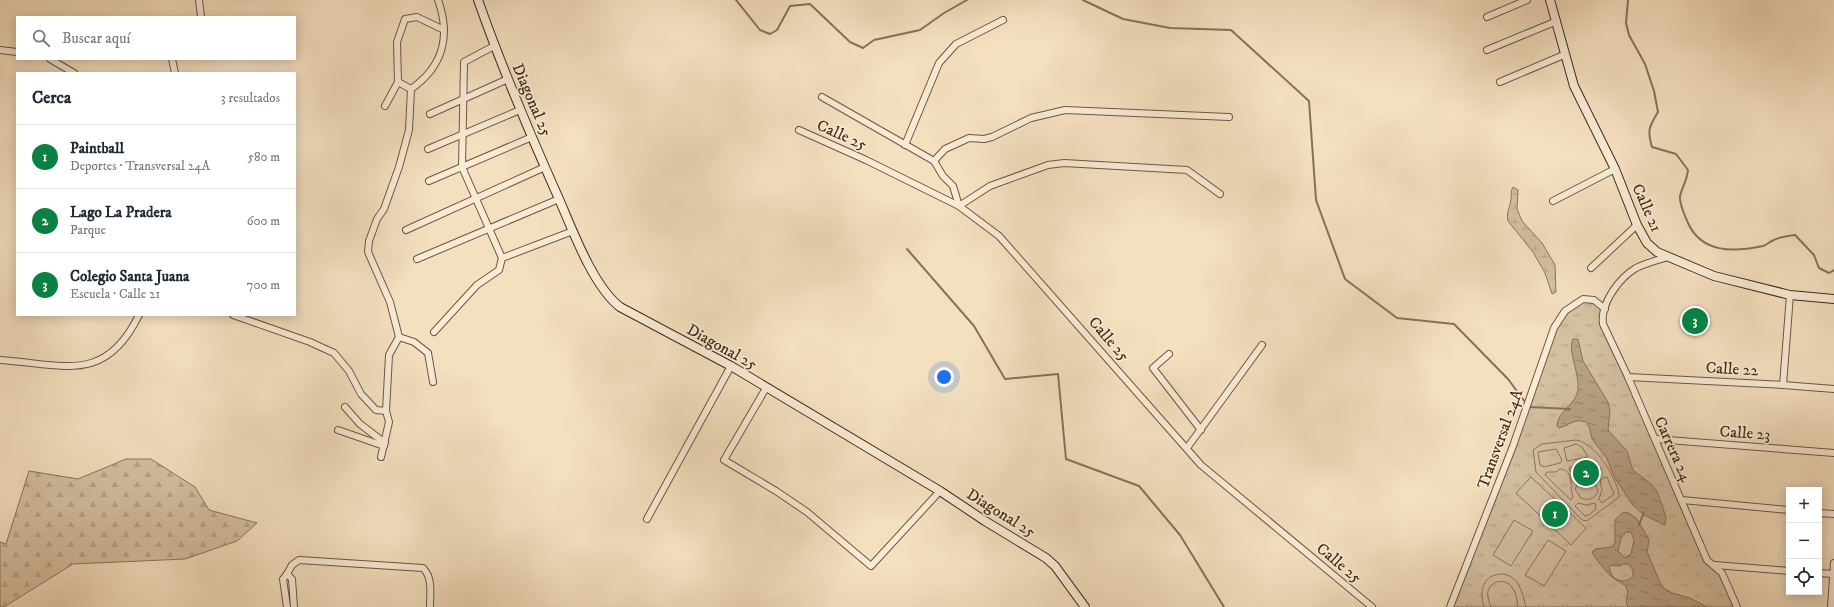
<!DOCTYPE html>
<html lang="es">
<head>
<meta charset="utf-8">
<style>
  body { margin:0; font-family:"IM FELL DW Pica",serif; background:#f6f6f7; color:#1f2937 }
  .controls { position:absolute; right:12px; bottom:12px; display:grid; overflow:hidden; border-radius:0px; box-shadow:0 2px 10px #0003 }
  .controls button { width:36px; height:36px; display:grid; place-items:center; padding:0; border:0; border-bottom:1px solid #e0e1e3; background:#fff; color:#1f2937; font:20px sans-serif }
  .you { position:absolute; left:944px; top:377px; width:14px; height:14px; margin:-10px; border:3px solid #fff; border-radius:50%; background:#1a73e8; box-shadow:0 0 0 6px #1a73e833 }
  .badge { display:grid; place-items:center; width:26px; height:26px; border-radius:50%; background:#0b8043; color:#fff; font-size:13px; font-weight:700 }
  .pin { position:absolute; translate:-50% -50%; border:2px solid #fff; box-shadow:0 1px 4px #0006 }
  .list { margin:0; padding:0; list-style:none }
  h2 { display:flex; justify-content:space-between; align-items:center; height:52px; margin:0; padding:0 16px; font-size:17px }
  h2 small { font-size:13px; font-weight:400; color:#747a83 }
  .list li { display:grid; grid-template-columns:26px 1fr auto; gap:12px; align-items:center; box-sizing:border-box; height:64px; padding:0 16px; border-top:1px solid #e0e1e3 }
  .list b { display:block; font-size:15px; white-space:nowrap }
  .list p { margin:0; font-size:13px; white-space:nowrap; color:#747a83 }
  .list em { font-size:13px; font-style:normal; color:#747a83 }
  .icon { flex:none; width:22px; height:22px; fill:none; stroke:currentColor; stroke-width:2; stroke-linecap:round; stroke-linejoin:round }
  .map { position:relative; flex:none; width:1834px; height:607px; overflow:hidden }
  .search { position:absolute; background:#fff; box-shadow:0 2px 10px #0003; left:16px; top:16px; width:280px; height:44px; display:flex; align-items:center; gap:10px; box-sizing:border-box; padding:0 14px; border-radius:0px; color:#747a83; font-size:15px }
  .panel { position:absolute; background:#fff; box-shadow:0 2px 10px #0003; left:16px; top:72px; width:280px; height:244px; border-radius:0px }
  .map>svg:first-child { display:block }
  .grass { fill:url(#grass-tufts); stroke:#8a755c }
  .forest { fill:url(#forest-firs); stroke:#8a755c }
  .wetland { fill:url(#wetland-marsh); stroke:#8a755c }
  .garden { fill:#d5c0a2; stroke:#8a755c; fill-rule:evenodd }
  .water { fill:url(#water-ripples); stroke:#877158; fill-rule:evenodd }
  .lines { fill:none; stroke-linecap:round; stroke-linejoin:round }
  .stream { stroke:#877158; stroke-width:2 }
  .street-casing { stroke:#6d5740; stroke-width:8 }
  .secondary-casing { stroke:#402a15; stroke-width:10 }
  .street { stroke:#f8ead5; stroke-width:6 }
  .secondary { stroke:#f8ead5; stroke-width:8 }
  .labels { text-anchor:middle; dominant-baseline:central; stroke-width:3.5; stroke-linejoin:round; paint-order:stroke }
  .street-label { font-size:16px; fill:#402a15; stroke:#f8ead5 }
</style>
</head>
<body>
<div class="map">
<svg width="1834" height="607" viewBox="0 0 1834 607">
  <defs>
    <pattern id="grass-tufts" width="24" height="20" patternUnits="userSpaceOnUse"><rect width="24" height="20" fill="#d5c0a2"/><path d="M3 7l-1-3M5 7V3M7 7l1-3M15 17l-1-3M17 17v-4M19 17l1-3" fill="none" stroke="#b8a58b"/></pattern>
    <pattern id="forest-firs" width="22" height="20" patternUnits="userSpaceOnUse"><rect width="22" height="20" fill="#d5c0a2"/><path d="M5 1l3.5 6h-7zM16 11l3.5 6h-7z" fill="#b8a58b"/></pattern>
    <pattern id="wetland-marsh" width="20" height="14" patternUnits="userSpaceOnUse"><rect width="20" height="14" fill="#d5c0a2"/><path d="M1 5h8M5 5V1M11 12h8M15 12V8" fill="none" stroke="#b8a58b"/></pattern>
    <pattern id="water-ripples" width="26" height="14" patternUnits="userSpaceOnUse"><rect width="26" height="14" fill="#b7a185"/><path d="M2 4q2-2 4 0t4 0M15 11q2-2 4 0t4 0" fill="none" stroke="#96836c"/></pattern>
  </defs>
  <rect width="100%" height="100%" fill="#f4dfbf"/>
  <filter id="stains"><feTurbulence type="fractalNoise" baseFrequency=".005" numOctaves="4"/><feColorMatrix values="0 0 0 0 .2 0 0 0 0 .09 0 0 0 0 .02 0 0 0 .5 -.17"/></filter>
  <radialGradient id="worn" r=".72"><stop offset=".6" stop-color="#630" stop-opacity="0"/><stop offset="1" stop-color="#630" stop-opacity=".3"/></radialGradient>
  <polygon class="grass" points="1588,298 1605,309 1602,318 1707,560 1715,565 1737,607 1450,607 1554,328 1565,311"/>
  <polygon class="forest" points="126,459 151,459 195,487 209,510 257,523 237,541 185,559 73,564 4,607 0,607 0,542 6,544 29,471 78,479"/>
  <path class="wetland" d="M1513 187 1518 190 1517 209 1522 221 1542 243 1555 265 1556 292 1552 294 1545 273 1533 252 1508 221C1506 212 1510 208 1511 199 1512 194 1510 192 1513 187Z"/>
  <g class="garden">
    <path d="M1576 440C1596 444 1615 475 1619 494V497L1587 521 1582 520 1536 472 1533 450 1542 444ZM1576 444 1582 447 1588 457 1567 461 1564 448ZM1556 449 1562 460 1560 463 1544 467 1540 465 1538 452ZM1592 462H1595L1601 469 1600 476 1596 477 1586 473 1575 477 1569 469 1570 467ZM1560 469C1575 470 1569 488 1573 497L1571 500 1545 475 1547 472H1556ZM1607 477 1614 494 1602 503 1599 499 1602 490 1600 481 1603 478ZM1587 478 1594 481 1598 491C1595 499 1589 501 1581 498L1575 489 1580 480ZM1578 503 1586 505 1595 503 1596 509 1589 515 1585 516 1575 506Z"/>
    <polygon points="1531,477 1586,528 1571,545 1516,493"/>
    <polygon points="1514,520 1533,531 1511,566 1493,555"/>
    <polygon points="1548,540 1566,551 1544,586 1525,575"/>
    <path d="M1503 574C1520 577 1522 593 1526 607H1518C1517 601 1516 591 1511 586 1504 578 1491 581 1488 591 1487 596 1489 602 1491 607H1484C1479 590 1483 574 1503 574Z"/>
  </g>
  <g class="water">
    <path d="M1573 339H1578L1583 361 1608 402 1610 411 1608 430 1627 451 1633 470 1652 485 1657 491 1666 517 1665 525 1644 515 1632 504 1615 478 1606 457 1592 439 1589 426 1586 422C1575 418 1569 425 1559 428L1557 426C1558 410 1576 405 1578 390 1580 374 1567 350 1573 339Z"/>
    <path d="M1627 512 1636 518 1646 534 1649 540 1647 552 1662 587 1672 593 1690 598 1707 607H1629L1627 605C1625 599 1629 594 1627 589 1625 583 1616 581 1612 577 1608 574 1593 556 1592 552L1595 549 1613 547 1615 542V520L1622 513ZM1626 532H1631L1634 540 1631 554 1625 558 1618 551 1622 535ZM1623 564H1628L1633 570V576C1626 583 1619 582 1612 576L1609 567 1611 565 1620 566Z"/>
  </g>
  <g class="lines">
    <g class="stream">
      <polyline points="736,0 760,30 770,34 777,30 790,6 810,4 850,42 863,48 874,40 920,30 944,13 967,0"/>
      <polyline points="1083,0 1123,19 1170,28 1231,30 1309,101 1316,200 1345,279 1397,318 1454,324 1508,379 1525,402"/>
      <path d="M1628 0 1626 23 1629 35 1645 64 1654 91 1658 112C1649 127 1647 130 1652 147L1676 154 1688 170C1687 181 1682 187 1680 196 1679 205 1685 215 1688 223 1702 254 1735 252 1763 246 1767 245 1770 241 1774 240 1779 237 1788 236 1795 235L1814 255 1819 268 1829 273 1834 270"/>
      <polyline points="907,249 974,326 1005,379 1058,374 1066,459 1139,486 1180,535 1224,607"/>
      <polyline points="1529,407 1570,409"/>
      <polyline points="1639,525 1644,512"/>
    </g>
    <g class="street-casing">
      <g id="street">
        <polyline points="199,0 201,17"/>
        <polyline points="1487,17 1527,0"/>
        <polyline points="494,46 464,62 462,167 502,258"/>
        <polyline points="0,50 17,52"/>
        <polyline points="1487,50 1557,21"/>
        <polyline points="50,59 74,73"/>
        <polyline points="172,59 175,73"/>
        <polyline points="398,82 411,89"/>
        <polyline points="1500,82 1566,54"/>
        <polyline points="822,97 934,161"/>
        <polyline points="385,106 398,82 397,42 405,19 417,17 444,30"/>
        <polyline points="430,114 508,79"/>
        <polyline points="799,130 866,160 959,206 999,236 1201,465 1372,607"/>
        <polyline points="905,145 939,63 956,44 1003,20"/>
        <polyline points="428,149 520,110"/>
        <polyline points="429,181 532,137"/>
        <polyline points="1220,194 1187,170 1064,163 1048,165 990,186 959,206 953,186 943,176 934,161 945,149 969,138 984,139 992,137 1031,118 1065,110 1229,117"/>
        <polyline points="1553,201 1615,169"/>
        <polyline points="406,230 545,167"/>
        <path d="M1668 257C1658 260 1646 263 1636 268 1619 278 1600 304 1603 324L1628 377 1707 560 1722 573 1737 607"/>
        <polyline points="417,259 559,199"/>
        <polyline points="1591,268 1637,225"/>
        <polyline points="233,315 310,342 334,353 349,371 361,394 376,410 386,411"/>
        <polyline points="434,332 477,285 499,270 502,258 573,231"/>
        <polyline points="399,337 414,342 428,353 433,382"/>
        <polyline points="1169,354 1153,368 1201,430"/>
        <path d="M0 360C63 364 105 385 139 315"/>
        <polyline points="1628,377 1783,385 1834,389"/>
        <polyline points="1783,385 1790,295"/>
        <polyline points="766,388 724,460 776,491 807,512 871,566 940,491"/>
        <polyline points="345,407 360,424 385,443"/>
        <polyline points="338,430 384,446"/>
        <polyline points="1655,439 1834,453"/>
        <polyline points="1187,448 1262,345"/>
        <path d="M381 457 389 422 386 411 389 355 399 337 390 302 368 252 369 241 377 219 384 209 399 167 409 130 411 89C443 67 451 36 438 0"/>
        <polyline points="1682,500 1789,510"/>
        <polyline points="1819,513 1834,514"/>
        <polyline points="647,519 731,366"/>
        <polyline points="1715,565 1789,571"/>
        <polyline points="1819,573 1833,574"/>
        <path d="M287 574 292 565 299 560 423 568C433 578 430 593 430 607"/>
        <polyline points="287,607 283,579 287,574 292,579 294,607"/>
        <polyline points="1450,607 1513,446 1554,328 1565,311 1583,299 1594,300 1605,309"/>
        <polyline points="1831,607 1834,563"/>
      </g>
    </g>
    <g class="secondary-casing">
      <g id="secondary">
        <path d="M478 0C502 68 530 134 559 199 573 231 593 286 620 307L731 366 940 491 985 521 1046 558 1055 566 1085 607"/>
        <polyline points="1550,0 1574,86 1615,169 1637,225 1647,243 1657,252 1714,276 1790,295 1834,299"/>
      </g>
    </g>
    <use href="#street" class="street"/>
    <use href="#secondary" class="secondary"/>
  </g>
  <g class="labels">
    <g class="street-label">
      <text transform="translate(532 100) rotate(67)">Diagonal 25</text>
      <text transform="translate(842 135) rotate(24)">Calle 25</text>
      <text transform="translate(1647 208) rotate(66)">Calle 21</text>
      <text transform="translate(1109 339) rotate(49)">Calle 25</text>
      <text transform="translate(722 347) rotate(29)">Diagonal 25</text>
      <text transform="translate(1732 369) rotate(3)">Calle 22</text>
      <text transform="translate(1745 433) rotate(4)">Calle 23</text>
      <text transform="translate(1500 439) rotate(-70)">Transversal 24A</text>
      <text transform="translate(1673 449) rotate(66)">Carrera 24</text>
      <text transform="translate(1001 513) rotate(32)">Diagonal 25</text>
      <text transform="translate(1339 563) rotate(40)">Calle 25</text>
    </g>
  </g>
  <rect width="100%" height="100%" filter="url(#stains)"/>
  <rect width="100%" height="100%" fill="url(#worn)"/>
</svg>
<div class="controls">
<button>+</button>
<button>−</button>
<button><svg class="icon" aria-label="locate" viewBox="0 0 24 24"><circle cx="12" cy="12" r="6"/><path d="M12 2v4M12 18v4M2 12h4M18 12h4"/></svg></button>
</div>
<div class="you"></div>
<div class="pin badge" style="left:1555px;top:514px">1</div>
<div class="pin badge" style="left:1586px;top:473px">2</div>
<div class="pin badge" style="left:1695px;top:321px">3</div>
<div class="search"><svg class="icon" aria-label="search" viewBox="0 0 24 24"><circle cx="10" cy="10" r="6"/><path d="M15 15l6 6"/></svg>Buscar aquí</div>
<section class="panel">
<h2>Cerca<small>3 resultados</small></h2>
<ul class="list">
<li><span class="badge">1</span><div><b>Paintball</b><p>Deportes · Transversal 24A</p></div><em>580 m</em></li>
<li><span class="badge">2</span><div><b>Lago La Pradera</b><p>Parque</p></div><em>600 m</em></li>
<li><span class="badge">3</span><div><b>Colegio Santa Juana</b><p>Escuela · Calle 21</p></div><em>700 m</em></li>
</ul>
</section>
</div>
</body>
</html>
